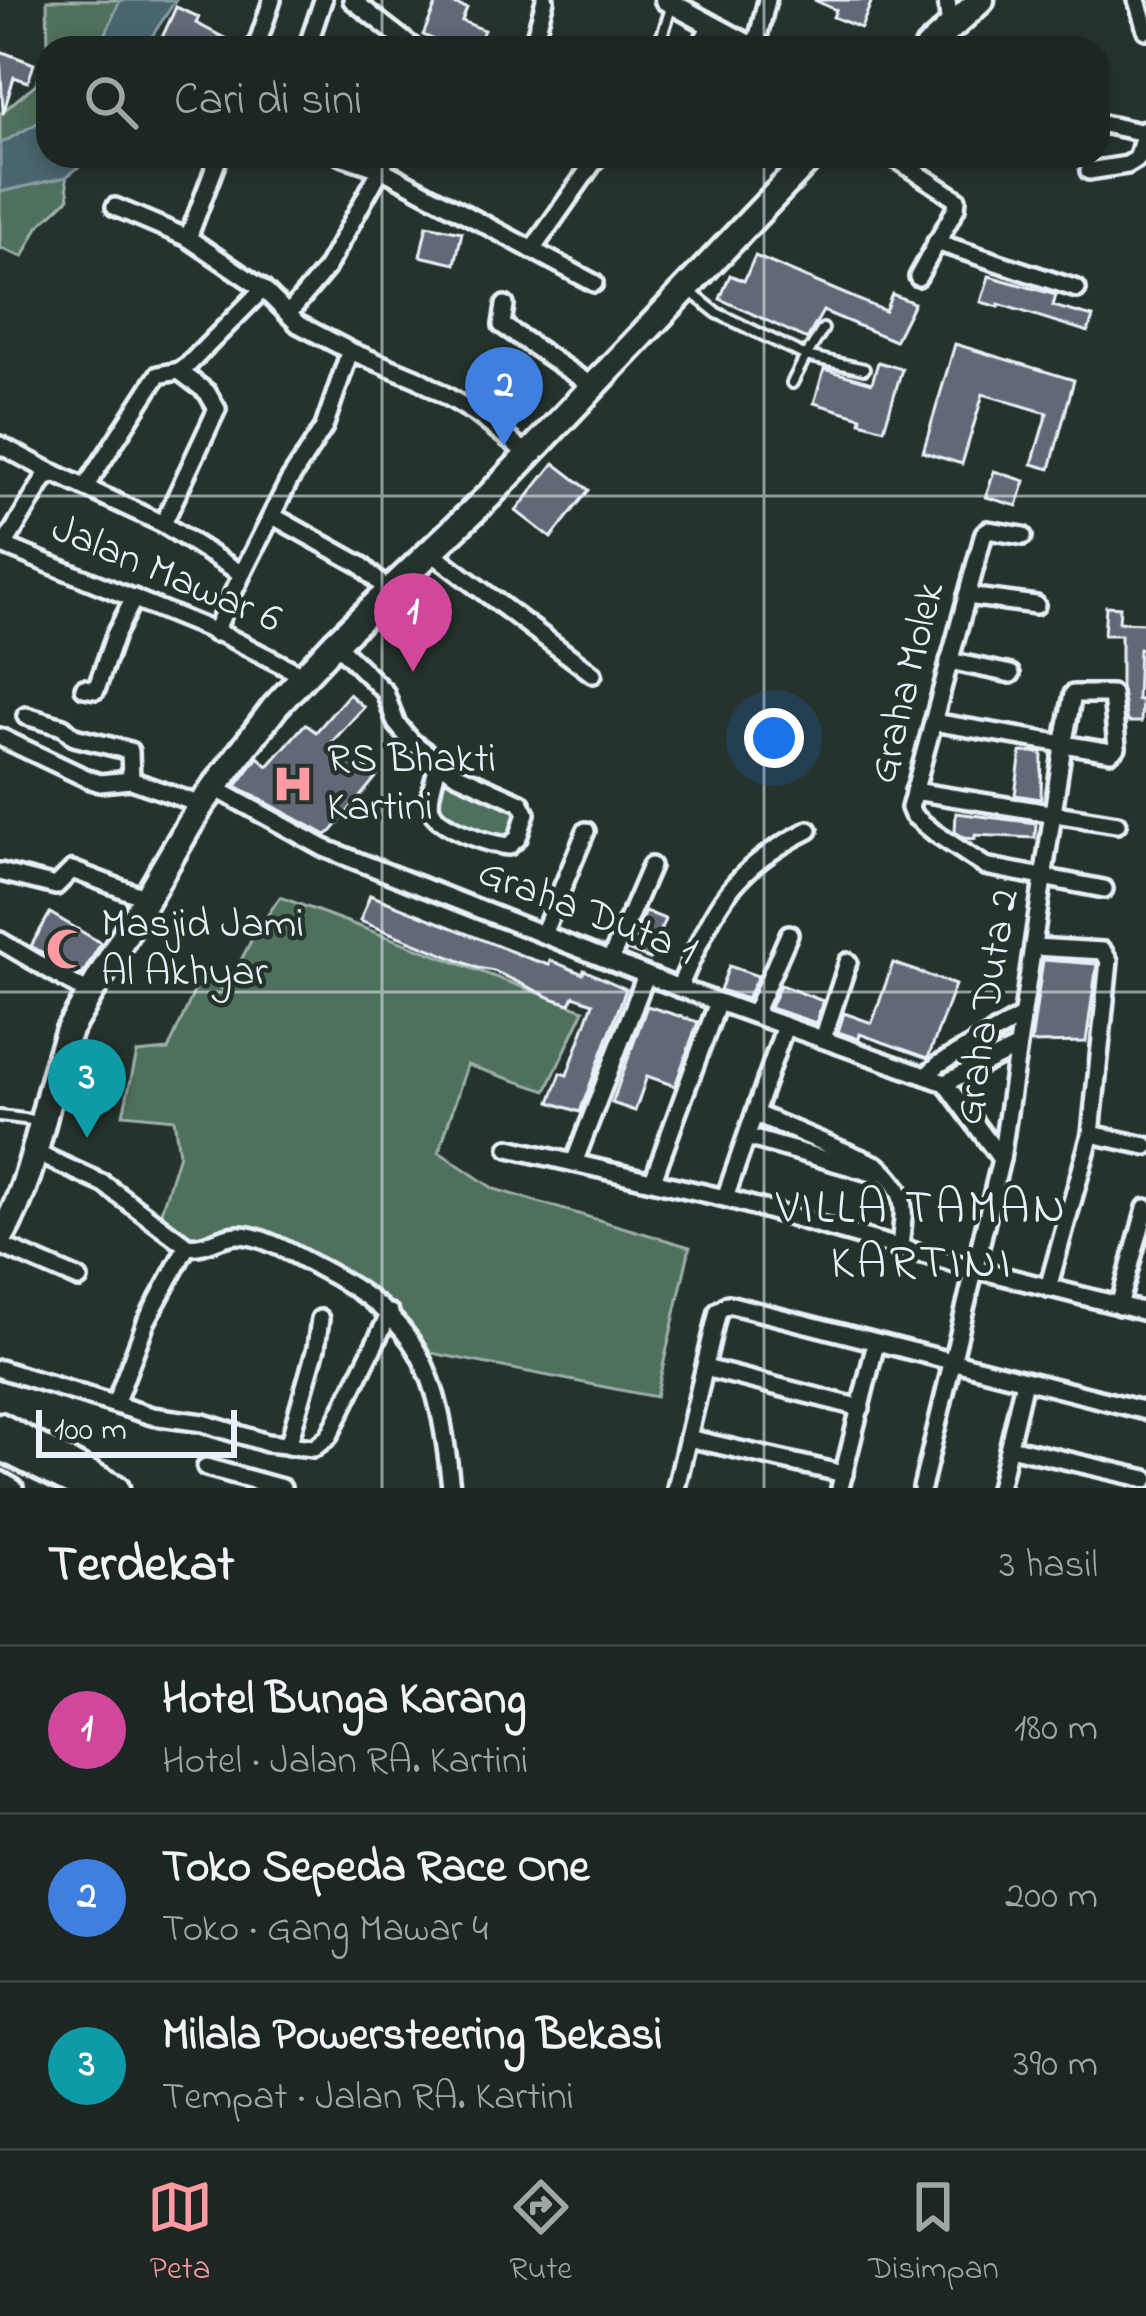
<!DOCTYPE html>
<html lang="id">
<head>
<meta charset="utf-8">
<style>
  body { margin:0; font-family:"Indie Flower",sans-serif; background:#252e2a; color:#f1f3f6 }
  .scale { position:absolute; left:36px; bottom:30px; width:201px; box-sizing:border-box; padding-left:12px; border:6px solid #e8f1f8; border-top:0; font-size:33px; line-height:42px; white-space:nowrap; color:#e8f1f8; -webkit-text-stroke:9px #26332d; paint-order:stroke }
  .you { position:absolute; left:774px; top:738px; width:42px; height:42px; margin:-30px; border:9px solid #fff; border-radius:50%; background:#1a73e8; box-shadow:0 0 0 18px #1a73e833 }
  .badge { display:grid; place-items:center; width:78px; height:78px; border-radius:50%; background:#ff9aa2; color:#fff; font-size:39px; font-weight:700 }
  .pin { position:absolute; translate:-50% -99px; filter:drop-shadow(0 3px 6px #0008) }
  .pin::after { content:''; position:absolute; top:63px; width:42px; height:36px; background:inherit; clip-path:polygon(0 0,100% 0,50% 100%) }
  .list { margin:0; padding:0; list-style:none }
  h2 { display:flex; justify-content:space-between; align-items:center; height:156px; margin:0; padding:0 48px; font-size:51px }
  h2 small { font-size:39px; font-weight:400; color:#a0a5a5 }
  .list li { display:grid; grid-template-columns:78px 1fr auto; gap:36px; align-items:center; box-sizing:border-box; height:168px; padding:0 48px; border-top:3px solid #3a4340 }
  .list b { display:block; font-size:45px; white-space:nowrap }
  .list p { margin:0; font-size:39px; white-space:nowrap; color:#a0a5a5 }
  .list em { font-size:39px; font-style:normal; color:#a0a5a5 }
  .icon { flex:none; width:66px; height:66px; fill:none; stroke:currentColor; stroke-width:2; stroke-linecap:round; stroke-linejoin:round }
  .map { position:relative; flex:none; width:1146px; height:1488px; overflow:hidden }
  .search { position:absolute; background:#1c2622; box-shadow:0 6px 18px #0003; left:36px; right:36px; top:36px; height:132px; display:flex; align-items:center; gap:30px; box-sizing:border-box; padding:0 42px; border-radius:36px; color:#a0a5a5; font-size:45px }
  .sheet { height:660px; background:#1c2622 }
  nav { display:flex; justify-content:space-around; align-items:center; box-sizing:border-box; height:168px; border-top:3px solid #3a4340; background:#1c2622; font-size:33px; color:#a0a5a5 }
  nav a { display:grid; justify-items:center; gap:6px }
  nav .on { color:#ff9aa2 }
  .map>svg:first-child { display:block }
  .green { fill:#4f705b; stroke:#9cb0aa; stroke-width:3 }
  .water { fill:#48656e; stroke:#889da5; stroke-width:3 }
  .building { fill:#636876; stroke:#e8f1f8; stroke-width:3 }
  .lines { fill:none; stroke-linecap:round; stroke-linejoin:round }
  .service-casing { stroke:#e8f1f8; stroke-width:16 }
  .minor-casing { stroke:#e8f1f8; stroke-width:24 }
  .tertiary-casing { stroke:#e8f1f8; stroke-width:27 }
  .primary-casing { stroke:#e8f1f8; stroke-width:33 }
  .service { stroke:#26332d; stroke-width:8 }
  .minor { stroke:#26332d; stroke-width:15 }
  .tertiary { stroke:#26332d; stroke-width:18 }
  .primary { stroke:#26332d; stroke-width:24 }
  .grid { fill:none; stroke:#e8f1f8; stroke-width:3; stroke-opacity:0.55 }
  .labels { text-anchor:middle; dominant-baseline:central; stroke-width:9; stroke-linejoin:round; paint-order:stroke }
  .street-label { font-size:42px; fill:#e8f1f8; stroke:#26332d }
  .poi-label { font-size:42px; fill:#e8f1f8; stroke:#26332d; text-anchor:start }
  .quarter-label { font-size:48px; letter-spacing:3px; fill:#e8f1f8; stroke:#26332d }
</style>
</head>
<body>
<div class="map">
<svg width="1146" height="1488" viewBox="0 0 1146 1488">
  <rect width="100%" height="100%" fill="#26332d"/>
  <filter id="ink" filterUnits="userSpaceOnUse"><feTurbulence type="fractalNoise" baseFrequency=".00833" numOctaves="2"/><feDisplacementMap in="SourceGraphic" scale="24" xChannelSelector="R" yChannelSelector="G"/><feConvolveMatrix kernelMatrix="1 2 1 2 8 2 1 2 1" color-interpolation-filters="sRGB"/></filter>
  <g filter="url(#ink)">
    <g class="green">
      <polygon points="47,0 120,0 100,48 48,48"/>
      <polygon points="48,49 48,117 0,144 0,114 37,83"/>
      <polygon points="66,177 69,198 38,227 23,257 0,248 0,192"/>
      <polygon points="438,764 521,803 509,846 432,813"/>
      <polygon points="280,897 584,1010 546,1091 467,1065 439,1152 494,1189 690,1247 656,1397 421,1351 390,1313 247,1236 187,1246 161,1212 179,1154 174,1119 123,1114 137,1053 168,1050 201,976 225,991 254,935"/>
    </g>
    <g class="water">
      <polygon points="120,0 176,0 144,48 100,48"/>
      <polygon points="48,117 48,156 93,156 66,177 0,192 0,144"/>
    </g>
    <g class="building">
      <polygon points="438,0 467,8 462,21 484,30 480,39 500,48 453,48 423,35"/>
      <polygon points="814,0 872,0 861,28 833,17 836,10"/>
      <polygon points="176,7 199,17 196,23 244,48 168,48 159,44"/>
      <polygon points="0,51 34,64 28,82 14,77 3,114"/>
      <polygon points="427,225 462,232 455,264 420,256"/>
      <polygon points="755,256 885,311 892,294 914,303 895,341 823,311 807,339 720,299 730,275 744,281"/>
      <polygon points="989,276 1056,295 1053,306 1093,317 1088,332 999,304 999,307 981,302"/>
      <polygon points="955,344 1074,380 1050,469 1032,464 1047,413 983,394 962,464 923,452"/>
      <polygon points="878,362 902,369 884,429 860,422 861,417 814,403 824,369 872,383"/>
      <polygon points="554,463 589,490 551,538 516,511"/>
      <polygon points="994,471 1025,481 1017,506 986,497"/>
      <polygon points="1106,606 1120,607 1119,622 1146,623 1146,650 1139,649 1137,700 1142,700 1141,722 1127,722 1121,686 1121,635 1104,635"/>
      <polygon points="349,694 364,707 331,743 377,776 332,831 326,835 236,786 258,757 268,766 305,724 316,732"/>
      <polygon points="1021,752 1042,753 1041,799 1015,795"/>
      <polygon points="956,813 1036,823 1035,838 975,835 975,839 965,838 955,832"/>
      <polygon points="370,895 528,958 549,965 550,960 583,974 584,970 626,989 580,1112 550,1102 561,1073 567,1075 593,1003 574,996 570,1004 554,999 494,971 478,968 360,921"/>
      <polygon points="645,911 665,919 650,959 629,951"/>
      <polygon points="50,913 101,943 82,975 31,946"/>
      <polygon points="1043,960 1097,964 1086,1042 1031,1043"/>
      <polygon points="893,963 955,985 928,1058 860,1034 859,1039 838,1032 844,1013 872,1023"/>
      <polygon points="729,966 758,976 747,999 720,990"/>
      <polygon points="780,985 823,1001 816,1023 770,1008"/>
      <polygon points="647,1006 698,1022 675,1086 647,1076 635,1111 612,1103"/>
    </g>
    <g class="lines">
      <g class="service-casing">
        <g id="service">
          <polyline points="658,48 672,5"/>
          <polyline points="692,293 717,313 806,356 792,383"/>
          <polyline points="823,329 806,356 864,369"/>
          <polyline points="0,1116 40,1121"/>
        </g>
      </g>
      <g class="minor-casing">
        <g id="minor">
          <polyline points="352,0 414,48"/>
          <polyline points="947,0 950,29"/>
          <polyline points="1137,0 1146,30"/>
          <polyline points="750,46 758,37 767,0"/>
          <polyline points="256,48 272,0"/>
          <polyline points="307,48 323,0"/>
          <polyline points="532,48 545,0"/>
          <polyline points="699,48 711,25"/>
          <polyline points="1098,123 1145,133"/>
          <polyline points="341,156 381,169 594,283"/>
          <polyline points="891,156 957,199 956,208 918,277"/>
          <polyline points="1089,171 1127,165 1137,159 1146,129"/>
          <polyline points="115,207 188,238 263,289 298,324 350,351 418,379 478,415 528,454"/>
          <polyline points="188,238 219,156"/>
          <polyline points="936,242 1077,289"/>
          <polyline points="532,250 598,156"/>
          <polyline points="505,305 502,325 592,386"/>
          <polyline points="288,314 326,269 388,156"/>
          <polyline points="0,445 51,472"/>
          <polyline points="86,486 158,375 179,371 188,365 263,289"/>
          <polyline points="273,516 361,565 390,593"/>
          <polyline points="163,524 217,409 207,392 179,371"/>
          <polyline points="1023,536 988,530 984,533 910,808 913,815 935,833 985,866 1104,889"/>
          <polyline points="0,544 228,637 302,675"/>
          <polyline points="5,544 44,479 54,473 163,524 242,574 214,633"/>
          <polyline points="432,553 593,674"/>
          <polyline points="242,574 289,481 324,427 350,351"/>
          <polyline points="967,596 1036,605"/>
          <path d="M335 643 385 692 396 723 412 742 456 774 521 803 526 813 518 838 509 846C492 845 439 828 432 811 426 800 436 777 438 764"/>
          <polyline points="949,661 1011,674"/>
          <polyline points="84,688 96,690 115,635 134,598"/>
          <polyline points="26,716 63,727 74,737 130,751 131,780"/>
          <polyline points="0,737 88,779 100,783 131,780 201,805"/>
          <polyline points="213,787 324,848 679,988 945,1083 1001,1159"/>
          <polyline points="914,791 1117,824"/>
          <polyline points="0,872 56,886 72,870 146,898"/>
          <polyline points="543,934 586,831"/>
          <polyline points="0,941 90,994"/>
          <polyline points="1034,947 1103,951 1109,961 1091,1134 1048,1288"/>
          <polyline points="610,961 651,866"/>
          <path d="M679 988C714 909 727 871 809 830"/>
          <polyline points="754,1014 789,934"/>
          <polyline points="823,1039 848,962"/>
          <polyline points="926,1076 939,1064 1021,1017"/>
          <polyline points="945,1083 1016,1048"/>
          <path d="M756 1114 877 1165C910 1194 904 1207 900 1247"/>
          <polyline points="1091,1134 1146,1146"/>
          <polyline points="747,1137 876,1174"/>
          <polyline points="509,1148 725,1198 975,1269 1146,1312"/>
          <path d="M36 1153 104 1184 187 1246C207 1249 221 1234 240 1235 264 1236 295 1255 316 1266 423 1321 439 1373 451 1488"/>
          <polyline points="574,1163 646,975"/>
          <polyline points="653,1180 718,1002"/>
          <polyline points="725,1198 785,1026"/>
          <polyline points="0,1245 79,1279"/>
          <polyline points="1119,1306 1146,1208"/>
          <polyline points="705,1368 861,1408"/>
          <polyline points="0,1369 152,1416 203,1423 267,1443 314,1448 329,1436 390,1313"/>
          <polyline points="115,1404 146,1322 187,1246"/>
          <polyline points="688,1438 844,1474"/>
          <polyline points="288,1446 316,1348 320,1319"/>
          <polyline points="1009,1447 1146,1479"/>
          <polyline points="206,1467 282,1488"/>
          <polyline points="0,1480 14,1488"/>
          <polyline points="676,1488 718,1311 728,1304 1146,1411"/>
          <polyline points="840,1488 876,1343"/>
          <polyline points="922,1488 1001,1159 1063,746 1073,694 1112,694 1117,747 1111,752 933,722"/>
          <polyline points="999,1488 1024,1381"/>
        </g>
      </g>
      <g class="tertiary-casing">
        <polyline id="tertiary" points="665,0 754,48"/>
      </g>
      <g class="primary-casing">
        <g id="primary">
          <polyline points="928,48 981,0"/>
          <path d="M0 1238C38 1174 43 1098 69 1030L201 805 275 707 335 643 490 495 812 156"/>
          <polyline points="0,1426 116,1488"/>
          <polyline points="0,1447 83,1488"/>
        </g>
      </g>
      <use href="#service" class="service"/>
      <use href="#minor" class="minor"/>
      <use href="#tertiary" class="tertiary"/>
      <use href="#primary" class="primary"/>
    </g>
  </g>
  <path class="grid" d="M382 0V48M764 0V48M382 156V1488M764 156V1488M0 496H1146M0 992H1146"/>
  <defs>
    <g id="hospital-bare" transform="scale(3.24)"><path d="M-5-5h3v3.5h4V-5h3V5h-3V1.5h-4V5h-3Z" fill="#ff9aa2" stroke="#26332d" stroke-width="2.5" paint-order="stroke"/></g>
    <g id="mosque-bare" transform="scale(3.24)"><path d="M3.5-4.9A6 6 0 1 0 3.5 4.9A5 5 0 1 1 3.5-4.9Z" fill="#ff9aa2" stroke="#26332d" stroke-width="2.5" paint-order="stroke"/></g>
  </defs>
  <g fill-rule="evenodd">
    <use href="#hospital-bare" x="293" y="784"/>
    <use href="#mosque-bare" x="67" y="949"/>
  </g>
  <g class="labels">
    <g class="street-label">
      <text transform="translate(166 575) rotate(23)">Jalan Mawar 6</text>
      <text transform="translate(908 683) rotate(-76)">Graha Molek</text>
      <text transform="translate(587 913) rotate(21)">Graha Duta 1</text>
      <text transform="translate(988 1007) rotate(-81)">Graha Duta 2</text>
    </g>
    <g class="poi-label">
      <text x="327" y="760">RS Bhakti<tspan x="327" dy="48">Kartini</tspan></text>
      <text x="101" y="925">Masjid Jami<tspan x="101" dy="48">Al Akhyar</tspan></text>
    </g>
    <g class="quarter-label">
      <text x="922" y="1210">VILLA TAMAN<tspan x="922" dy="55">KARTINI</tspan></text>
    </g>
  </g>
</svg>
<div class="scale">100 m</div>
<div class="you"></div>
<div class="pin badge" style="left:413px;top:672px;background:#d1479c">1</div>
<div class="pin badge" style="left:504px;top:446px;background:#3f7fe0">2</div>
<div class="pin badge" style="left:87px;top:1138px;background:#0f9aa8">3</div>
<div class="search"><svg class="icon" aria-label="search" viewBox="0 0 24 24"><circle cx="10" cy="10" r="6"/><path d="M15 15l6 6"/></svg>Cari di sini</div>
</div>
<section class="sheet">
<h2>Terdekat<small>3 hasil</small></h2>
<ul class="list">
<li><span class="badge" style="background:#d1479c">1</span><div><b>Hotel Bunga Karang</b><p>Hotel · Jalan RA. Kartini</p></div><em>180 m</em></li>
<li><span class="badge" style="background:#3f7fe0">2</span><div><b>Toko Sepeda Race One</b><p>Toko · Gang Mawar 4</p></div><em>200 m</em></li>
<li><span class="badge" style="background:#0f9aa8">3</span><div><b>Milala Powersteering Bekasi</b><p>Tempat · Jalan RA. Kartini</p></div><em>390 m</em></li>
</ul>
</section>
<nav>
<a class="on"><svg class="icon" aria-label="map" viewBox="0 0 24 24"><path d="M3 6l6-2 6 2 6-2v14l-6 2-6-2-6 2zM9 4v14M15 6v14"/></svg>Peta</a>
<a><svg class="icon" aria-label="directions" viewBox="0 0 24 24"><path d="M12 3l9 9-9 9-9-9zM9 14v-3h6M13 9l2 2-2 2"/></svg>Rute</a>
<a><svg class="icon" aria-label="saved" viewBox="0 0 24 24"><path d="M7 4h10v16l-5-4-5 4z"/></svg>Disimpan</a>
</nav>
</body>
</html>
